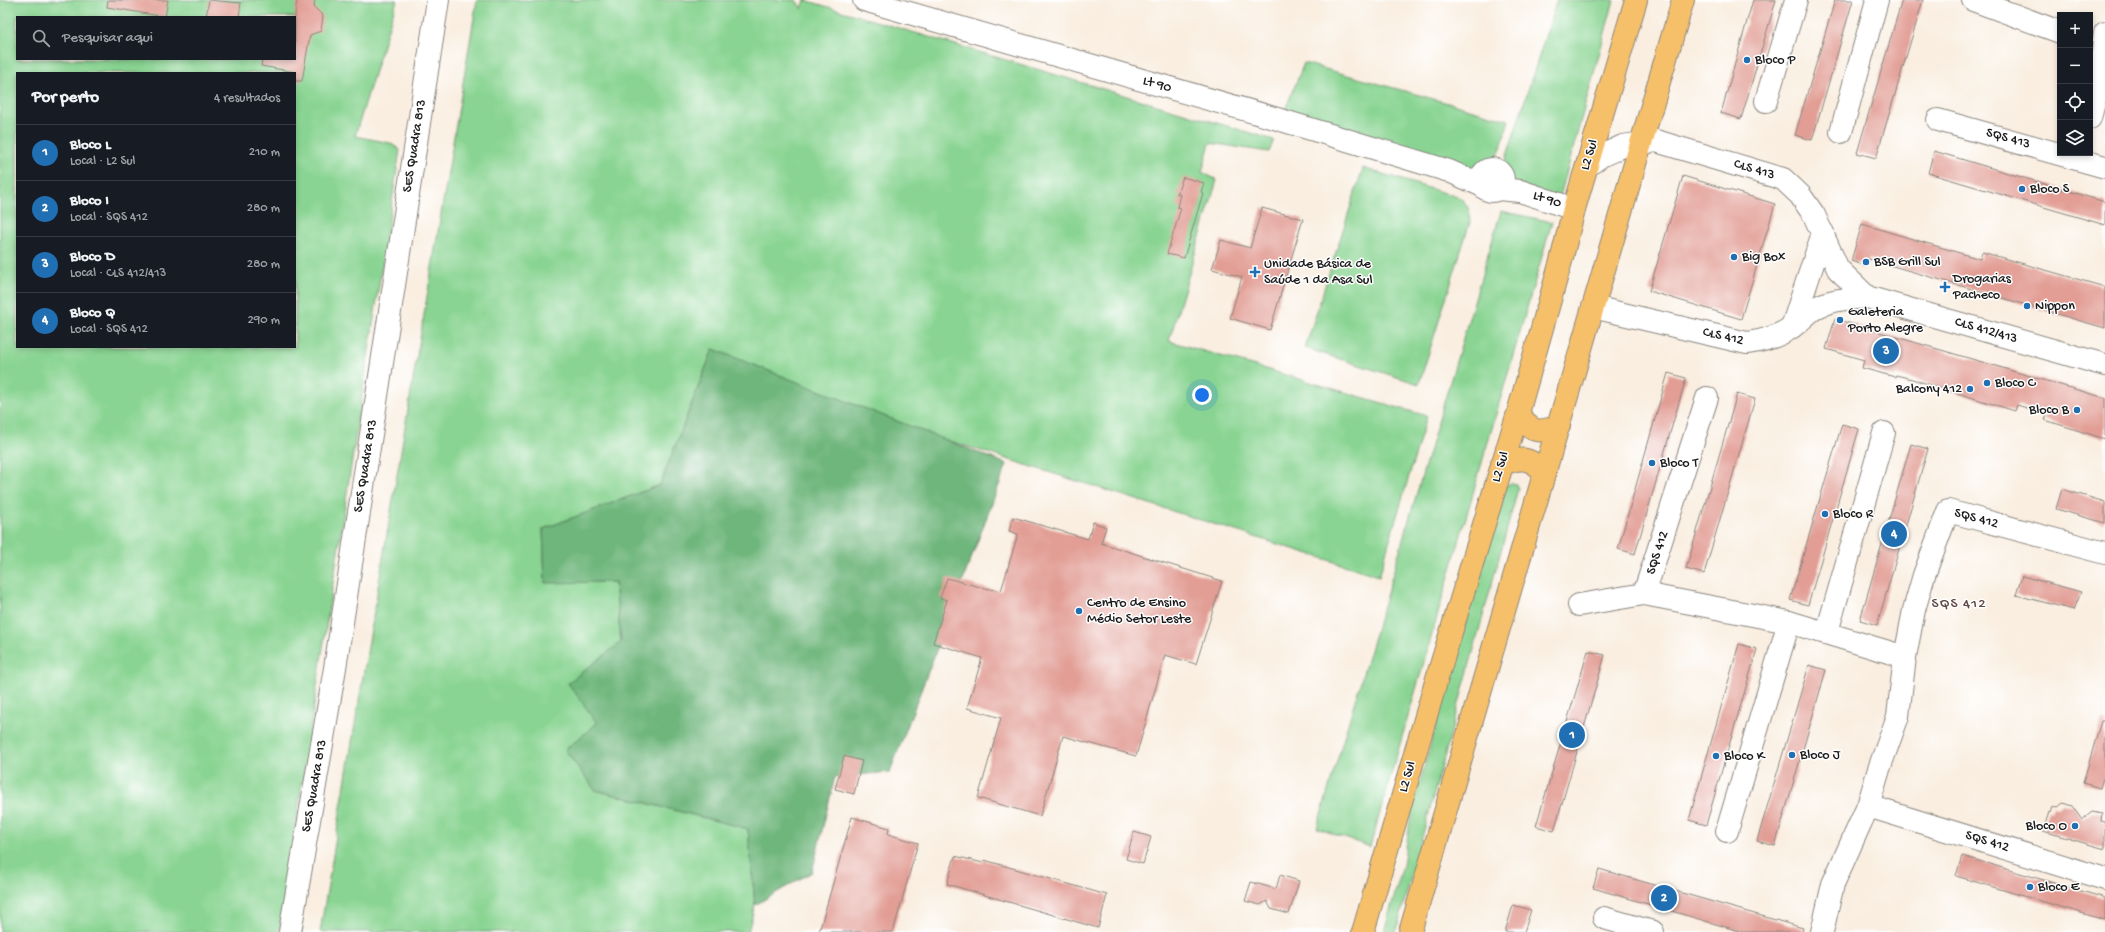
<!DOCTYPE html>
<html lang="pt">
<head>
<meta charset="utf-8">
<style>
  body { margin:0; font-family:"Gochi Hand",sans-serif; background:#242831; color:#f1f3f6 }
  .controls { position:absolute; right:12px; top:12px; display:grid; overflow:hidden; border-radius:0px; box-shadow:0 2px 6px #0003 }
  .controls button { width:36px; height:36px; display:grid; place-items:center; padding:0; border:0; border-bottom:1px solid #363941; background:#171b24; color:#f1f3f6; font:20px sans-serif }
  .you { position:absolute; left:1202px; top:395px; width:14px; height:14px; margin:-10px; border:3px solid #fff; border-radius:50%; background:#1a73e8; box-shadow:0 0 0 6px #1a73e833 }
  .badge { display:grid; place-items:center; width:26px; height:26px; border-radius:50%; background:#1f6fb2; color:#fff; font-size:13px; font-weight:700 }
  .pin { position:absolute; translate:-50% -50%; border:2px solid #fff; box-shadow:0 1px 4px #0006 }
  .list { margin:0; padding:0; list-style:none }
  h2 { display:flex; justify-content:space-between; align-items:center; height:52px; margin:0; padding:0 16px; font-size:17px }
  h2 small { font-size:13px; font-weight:400; color:#9ea1a6 }
  .list li { display:grid; grid-template-columns:26px 1fr auto; gap:12px; align-items:center; box-sizing:border-box; height:56px; padding:0 16px; border-top:1px solid #363941 }
  .list b { display:block; font-size:15px; white-space:nowrap }
  .list p { margin:0; font-size:13px; white-space:nowrap; color:#9ea1a6 }
  .list em { font-size:13px; font-style:normal; color:#9ea1a6 }
  .icon { flex:none; width:22px; height:22px; fill:none; stroke:currentColor; stroke-width:2; stroke-linecap:round; stroke-linejoin:round }
  .map { position:relative; flex:none; width:2105px; height:932px; overflow:hidden }
  .search { position:absolute; background:#171b24; box-shadow:0 2px 6px #0003; left:16px; top:16px; width:280px; height:44px; display:flex; align-items:center; gap:10px; box-sizing:border-box; padding:0 14px; border-radius:0px; color:#9ea1a6; font-size:15px }
  .panel { position:absolute; background:#171b24; box-shadow:0 2px 6px #0003; left:16px; top:72px; width:280px; height:276px; border-radius:0px }
  .map>svg:first-child { display:block }
  .green { fill:#89d492; stroke:#527857; fill-rule:evenodd }
  .forest { fill:#6eb67c; stroke:#45694c }
  .building { fill:#e29e95 }
  .lines { fill:none; stroke-linecap:round; stroke-linejoin:round }
  .minor-casing { stroke:#8a857e; stroke-width:24 }
  .major-casing { stroke:#8a857e; stroke-width:24 }
  .minor { stroke:#fff; stroke-width:22 }
  .major { stroke:#f6c06b; stroke-width:22 }
  .poi-dot { fill:#1f6fb2; stroke:#fff; stroke-width:1.5 }
  .labels { text-anchor:middle; dominant-baseline:central; stroke-width:3; stroke-linejoin:round; paint-order:stroke }
  .poi-label { font-size:14px; fill:#1c1c1c; stroke:#fff; text-anchor:start }
  .street-label { font-size:14px; fill:#1c1c1c; stroke:#fff }
  .neighbourhood-label { font-size:15px; letter-spacing:1px; fill:#614a46; stroke:#fff }
</style>
</head>
<body>
<div class="map">
<svg width="2105" height="932" viewBox="0 0 2105 932">
  <rect width="100%" height="100%" fill="#fff"/>
  <filter id="ink" filterUnits="userSpaceOnUse"><feTurbulence type="fractalNoise" baseFrequency=".025" numOctaves="2"/><feDisplacementMap in="SourceGraphic" scale="8" xChannelSelector="R" yChannelSelector="G"/><feConvolveMatrix kernelMatrix="1 2 1 2 8 2 1 2 1" color-interpolation-filters="sRGB"/></filter>
  <filter id="wash" filterUnits="userSpaceOnUse"><feTurbulence type="fractalNoise" baseFrequency=".012" numOctaves="4" result="noise"/><feDisplacementMap in="SourceGraphic" scale="16" xChannelSelector="R" yChannelSelector="G"/><feGaussianBlur stdDeviation="0.9" result="paint"/><feColorMatrix in="noise" values="0 0 0 0 0 0 0 0 0 0 0 0 0 0 0 0 0 1.4 0 .05"/><feComposite in="paint" operator="in"/></filter>
  <g filter="url(#wash)">
    <rect width="100%" height="100%" fill="#f9eee0"/>
    <g class="green">
      <path d="M0 0H397L355 136 390 143 400 150 279 932H0ZM17 17H295V59H17ZM17 73H295V347H17Z"/>
      <polygon points="477,0 796,0 802,9 805,0 1274,140 1269,152 1210,143 1202,172 1217,180 1169,341 1427,416 1379,576 940,438 713,349 660,485 543,529 545,582 615,582 621,643 568,683 598,723 565,750 595,790 748,829 755,905 748,932 320,932"/>
      <polygon points="1557,0 1614,0 1559,200 1506,179 1503,173 1505,162"/>
      <polygon points="1304,63 1509,120 1500,151 1489,170 1449,171 1281,120"/>
      <polygon points="1363,168 1461,198 1469,209 1470,222 1419,384 1305,348"/>
      <polygon points="1501,211 1552,222 1370,847 1317,828"/>
      <polygon points="1511,483 1516,484 1518,489 1396,932 1384,932 1403,865 1412,809 1505,486"/>
    </g>
    <polygon class="forest" points="713,349 1007,464 890,772 835,777 812,872 755,905 748,829 595,790 565,750 597,723 568,683 621,642 615,582 545,583 543,529 660,485"/>
    <g id="blocks">
      <g class="building">
        <polygon points="108,0 168,0 165,17 107,7"/>
        <polygon points="209,0 241,3 239,17 206,17"/>
        <polygon points="297,0 315,0 314,7 323,16 321,31 310,35 302,81 295,81 295,72 261,66 262,59 295,59 295,13"/>
        <polygon points="1753,0 1776,0 1741,119 1721,113"/>
        <polygon points="1835,0 1853,0 1812,140 1795,135"/>
        <polygon points="1902,0 1923,0 1876,158 1857,153"/>
        <polygon points="1934,151 2105,202 2105,225 1928,173"/>
        <polygon points="1683,176 1775,204 1741,319 1649,291"/>
        <polygon points="1183,177 1204,183 1201,192 1203,193 1184,258 1167,254 1181,208 1177,207 1180,194 1177,194"/>
        <polygon points="1262,208 1303,219 1270,330 1230,318 1242,277 1212,269 1221,240 1250,248"/>
        <polygon points="1862,224 1980,259 1982,252 2105,287 2105,328 1869,259 1866,266 1851,261"/>
        <polygon points="1835,319 2105,398 2105,439 2045,420 2047,414 2017,405 2015,411 1912,379 1896,375 1895,377 1862,368 1864,360 1826,349"/>
        <polygon points="1668,373 1686,378 1635,554 1618,549"/>
        <polygon points="1737,394 1755,399 1704,574 1686,569"/>
        <polygon points="1842,424 1859,429 1808,605 1790,600"/>
        <polygon points="1911,444 1928,449 1877,625 1860,620"/>
        <polygon points="2062,489 2105,502 2105,523 2056,509"/>
        <polygon points="1013,517 1088,539 1093,522 1106,527 1101,543 1222,581 1196,664 1165,655 1136,756 1063,736 1040,816 978,798 1001,718 967,708 982,658 933,643 947,600 940,598 947,578 980,587 1001,591 1018,534 1009,531"/>
        <polygon points="2022,576 2081,592 2074,610 2016,595"/>
        <polygon points="1739,644 1757,649 1706,825 1689,820"/>
        <polygon points="1588,651 1605,655 1554,831 1536,826"/>
        <polygon points="1809,665 1826,670 1775,846 1757,841"/>
        <polygon points="2101,721 2105,721 2105,772 2100,788 2083,783"/>
        <polygon points="844,756 862,761 854,794 835,789"/>
        <polygon points="2063,803 2072,806 2082,820 2092,812 2102,814 2101,821 2105,822 2105,849 2043,831 2049,812 2051,813 2053,807 2057,808"/>
        <polygon points="852,817 889,828 888,834 918,843 893,932 819,932"/>
        <polygon points="1134,832 1151,837 1143,864 1126,859"/>
        <polygon points="955,856 983,863 984,860 1107,895 1098,928 947,884"/>
        <polygon points="1962,856 2105,898 2105,920 1956,876"/>
        <polygon points="1599,869 1803,928 1802,932 1743,932 1593,888"/>
        <polygon points="1280,875 1299,881 1289,914 1271,909 1267,901 1260,905 1245,901 1251,882 1276,889"/>
        <polygon points="1513,905 1531,910 1524,932 1505,932"/>
      </g>
    </g>
  </g>
  <g filter="url(#ink)">
    <use href="#blocks" fill-opacity="0" stroke="#8a857e" stroke-width="1"/>
    <g class="lines">
      <g class="minor-casing">
        <g id="minor">
          <polyline points="864,0 1281,120 1449,171 1483,186"/>
          <polyline points="1973,0 2060,32"/>
          <polyline points="1766,101 1796,0"/>
          <polyline points="2090,118 2099,84 2105,33"/>
          <polyline points="1938,120 2105,167"/>
          <polyline points="1841,132 1877,0"/>
          <polyline points="1587,166 1601,156 1623,146 1656,141 1783,179 1800,195 1814,215 1838,269 1867,297"/>
          <circle cx="1492" cy="180" r="11"/>
          <polyline points="1498,189 1520,191 1574,209"/>
          <path d="M1593 307 1747 343C1764 341 1778 337 1792 327 1800 322 1806 314 1814 309 1830 299 1849 299 1867 297L2105 365"/>
          <polyline points="1792,327 1823,233"/>
          <polyline points="1644,594 1707,398"/>
          <polyline points="1579,605 1644,594 1789,622 1905,657"/>
          <polyline points="1827,632 1884,433"/>
          <polyline points="1868,806 2105,879"/>
          <polyline points="1727,831 1789,622"/>
          <polyline points="1604,918 1653,932"/>
          <polyline points="290,932 335,668 438,0"/>
          <polyline points="1822,932 1833,884 1868,806 1879,769 1898,716 1905,657 1914,610 1924,575 1948,511 2105,553"/>
        </g>
      </g>
      <g class="major-casing">
        <g id="major">
          <path d="M1518 413C1531 432 1536 434 1559 426"/>
          <path d="M1502 464C1522 457 1528 457 1544 471"/>
          <polyline points="1363,932 1438,675 1518,413 1561,261 1574,209 1636,0"/>
          <polyline points="1410,932 1683,0"/>
        </g>
      </g>
      <use href="#minor" class="minor"/>
      <use href="#major" class="major"/>
    </g>
  </g>
  <g class="poi-dot">
    <circle cx="1747" cy="60" r="4"/>
    <circle cx="2022" cy="189" r="4"/>
    <circle cx="1734" cy="257" r="4"/>
    <circle cx="1866" cy="262" r="4"/>
    <path d="M1253 266h4v4h4v4h-4v4h-4v-4h-4v-4h4z"/>
    <path d="M1943 281h4v4h4v4h-4v4h-4v-4h-4v-4h4z"/>
    <circle cx="2027" cy="306" r="4"/>
    <circle cx="1840" cy="320" r="4"/>
    <circle cx="1987" cy="383" r="4"/>
    <circle cx="1970" cy="389" r="4"/>
    <circle cx="2077" cy="410" r="4"/>
    <circle cx="1652" cy="463" r="4"/>
    <circle cx="1825" cy="514" r="4"/>
    <circle cx="1079" cy="611" r="4"/>
    <circle cx="1792" cy="755" r="4"/>
    <circle cx="1716" cy="756" r="4"/>
    <circle cx="2075" cy="826" r="4"/>
    <circle cx="2030" cy="887" r="4"/>
  </g>
  <g class="labels">
    <g class="poi-label">
      <text x="1755" y="60">Bloco P</text>
      <text x="2030" y="189">Bloco S</text>
      <text x="1742" y="257">Big Box</text>
      <text x="1874" y="262">BSB Grill Sul</text>
      <text x="1264" y="264">Unidade Básica de<tspan x="1264" dy="16">Saúde 1 da Asa Sul</tspan></text>
      <text x="1953" y="279">Drogarias<tspan x="1953" dy="16">Pacheco</tspan></text>
      <text x="2035" y="306">Nippon</text>
      <text x="1848" y="312">Galeteria<tspan x="1848" dy="16">Porto Alegre</tspan></text>
      <text x="1995" y="383">Bloco C</text>
      <text x="1962" y="389" text-anchor="end">Balcony 412</text>
      <text x="2069" y="410" text-anchor="end">Bloco B</text>
      <text x="1660" y="463">Bloco T</text>
      <text x="1833" y="514">Bloco R</text>
      <text x="1087" y="603">Centro de Ensino<tspan x="1087" dy="16">Médio Setor Leste</tspan></text>
      <text x="1800" y="755">Bloco J</text>
      <text x="1724" y="756">Bloco K</text>
      <text x="2067" y="826" text-anchor="end">Bloco O</text>
      <text x="2038" y="887">Bloco E</text>
    </g>
    <g class="street-label">
      <text transform="translate(1157 85) rotate(16)">Lt 90</text>
      <text transform="translate(2008 139) rotate(16)">SQS 413</text>
      <text transform="translate(415 146) rotate(-81)">SES Quadra 813</text>
      <text transform="translate(1590 155) rotate(-73)">L2 Sul</text>
      <text transform="translate(1754 170) rotate(17)">CLS 413</text>
      <text transform="translate(1547 200) rotate(18)">Lt 90</text>
      <text transform="translate(1986 331) rotate(16)">CLS 412/413</text>
      <text transform="translate(1723 337) rotate(13)">CLS 412</text>
      <text transform="translate(366 466) rotate(-81)">SES Quadra 813</text>
      <text transform="translate(1501 467) rotate(-73)">L2 Sul</text>
      <text transform="translate(1976 519) rotate(15)">SQS 412</text>
      <text transform="translate(1658 553) rotate(-72)">SQS 412</text>
      <text transform="translate(1408 777) rotate(-74)">L2 Sul</text>
      <text transform="translate(315 786) rotate(-80)">SES Quadra 813</text>
      <text transform="translate(1987 842) rotate(17)">SQS 412</text>
    </g>
    <g class="neighbourhood-label">
      <text x="1959" y="604">SQS 412</text>
    </g>
  </g>
</svg>
<div class="controls">
<button>+</button>
<button>−</button>
<button><svg class="icon" aria-label="locate" viewBox="0 0 24 24"><circle cx="12" cy="12" r="6"/><path d="M12 2v4M12 18v4M2 12h4M18 12h4"/></svg></button>
<button><svg class="icon" aria-label="layers" viewBox="0 0 24 24"><path d="M12 4l9 5-9 5-9-5zM3 14l9 5 9-5"/></svg></button>
</div>
<div class="you"></div>
<div class="pin badge" style="left:1572px;top:735px">1</div>
<div class="pin badge" style="left:1664px;top:898px">2</div>
<div class="pin badge" style="left:1886px;top:351px">3</div>
<div class="pin badge" style="left:1894px;top:534px">4</div>
<div class="search"><svg class="icon" aria-label="search" viewBox="0 0 24 24"><circle cx="10" cy="10" r="6"/><path d="M15 15l6 6"/></svg>Pesquisar aqui</div>
<section class="panel">
<h2>Por perto<small>4 resultados</small></h2>
<ul class="list">
<li><span class="badge">1</span><div><b>Bloco L</b><p>Local · L2 Sul</p></div><em>210 m</em></li>
<li><span class="badge">2</span><div><b>Bloco I</b><p>Local · SQS 412</p></div><em>280 m</em></li>
<li><span class="badge">3</span><div><b>Bloco D</b><p>Local · CLS 412/413</p></div><em>280 m</em></li>
<li><span class="badge">4</span><div><b>Bloco Q</b><p>Local · SQS 412</p></div><em>290 m</em></li>
</ul>
</section>
</div>
</body>
</html>
